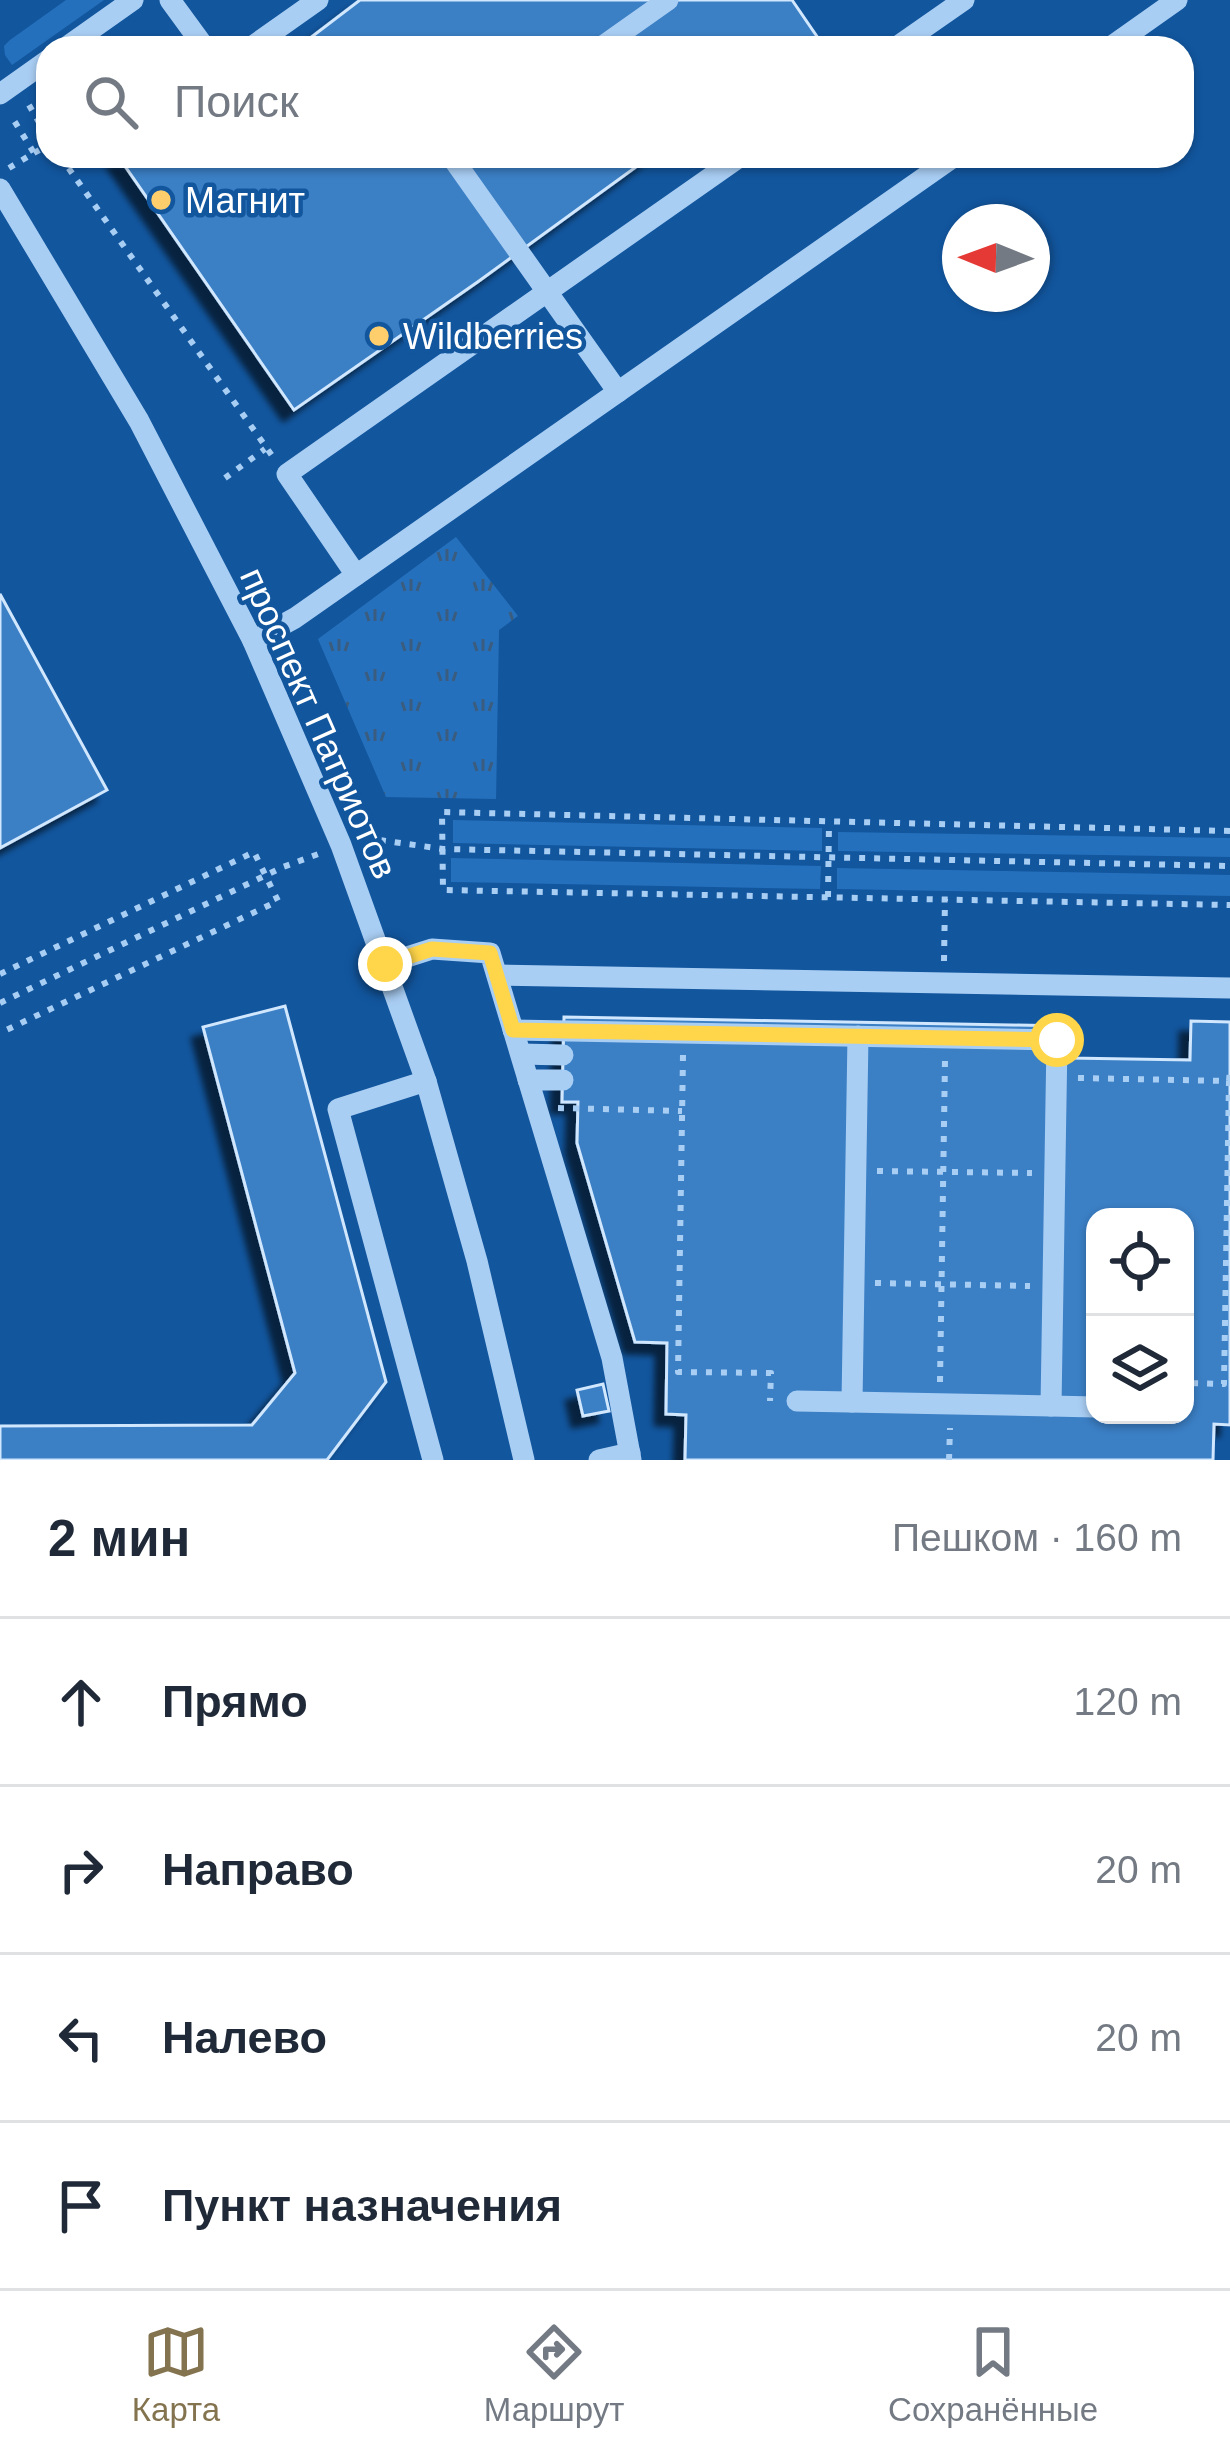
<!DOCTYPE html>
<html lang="ru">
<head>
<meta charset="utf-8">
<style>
  body { margin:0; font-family:Helvetica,sans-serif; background:#f2f2f3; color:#1f2937 }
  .controls { position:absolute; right:36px; bottom:36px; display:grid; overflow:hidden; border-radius:24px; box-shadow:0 3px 9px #0004 }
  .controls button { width:108px; height:108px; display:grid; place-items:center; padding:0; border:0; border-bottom:3px solid #e0e1e3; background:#fff; color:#1f2937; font:60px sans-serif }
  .compass { position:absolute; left:942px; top:204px; width:108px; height:108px; border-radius:50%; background:#fff; box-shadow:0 3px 9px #0004; rotate:271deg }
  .stop { position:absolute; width:36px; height:36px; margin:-27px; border:9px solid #ffd54a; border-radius:50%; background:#fff }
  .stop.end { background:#ffd54a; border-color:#fff; box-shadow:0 3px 12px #0008 }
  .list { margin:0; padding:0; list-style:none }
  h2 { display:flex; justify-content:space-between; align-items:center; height:156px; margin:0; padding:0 48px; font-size:51px }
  h2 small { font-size:39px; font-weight:400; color:#747a83 }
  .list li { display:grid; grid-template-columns:78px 1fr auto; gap:36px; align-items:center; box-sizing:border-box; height:168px; padding:0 48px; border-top:3px solid #e0e1e3 }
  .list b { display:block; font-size:45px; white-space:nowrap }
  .list em { font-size:39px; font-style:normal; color:#747a83 }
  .icon { flex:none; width:66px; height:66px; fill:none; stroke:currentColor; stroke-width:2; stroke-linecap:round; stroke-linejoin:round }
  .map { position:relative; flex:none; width:1230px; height:1460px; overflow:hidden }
  .search { position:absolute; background:#fff; box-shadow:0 3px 9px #0004; left:36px; right:36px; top:36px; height:132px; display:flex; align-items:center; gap:30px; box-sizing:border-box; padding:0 42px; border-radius:36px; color:#747a83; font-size:45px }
  .sheet { height:828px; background:#fff }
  nav { display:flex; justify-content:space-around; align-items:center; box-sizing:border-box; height:168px; border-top:3px solid #e0e1e3; background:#fff; font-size:33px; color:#747a83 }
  nav a { display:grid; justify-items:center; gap:6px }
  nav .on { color:#84734f }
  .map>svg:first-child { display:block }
  .grass { fill:#2570bc }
  .park { fill:url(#park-tufts) }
  .building { fill:#3b7fc5; stroke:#d1e7fe; stroke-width:3; fill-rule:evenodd; filter:url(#shadow) }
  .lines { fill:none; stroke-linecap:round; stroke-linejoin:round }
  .path { stroke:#a9cef4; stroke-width:6; stroke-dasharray:6 9; stroke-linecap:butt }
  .minor { stroke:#a9cef4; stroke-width:21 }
  .route { stroke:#ffd54a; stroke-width:15 }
  .poi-dot { fill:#ffce6c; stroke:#12569e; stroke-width:4.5 }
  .labels { text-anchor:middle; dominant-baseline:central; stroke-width:9; stroke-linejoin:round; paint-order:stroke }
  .poi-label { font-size:36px; fill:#fff; stroke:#12569e; text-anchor:start }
  .street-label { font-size:36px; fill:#fff; stroke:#12569e }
</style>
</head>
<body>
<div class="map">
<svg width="1230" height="1460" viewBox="0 0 1230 1460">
  <defs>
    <pattern id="park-tufts" width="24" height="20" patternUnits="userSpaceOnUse" patternTransform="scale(3)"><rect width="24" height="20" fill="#2570bc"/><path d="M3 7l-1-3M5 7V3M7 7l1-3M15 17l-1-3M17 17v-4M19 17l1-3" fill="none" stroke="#3a5c7e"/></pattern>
    <filter id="shadow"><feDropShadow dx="-11" dy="11" stdDeviation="3" flood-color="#0009"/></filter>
  </defs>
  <rect width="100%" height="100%" fill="#12569e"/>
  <g class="grass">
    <polygon points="66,0 104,0 12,65 5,55 4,46 10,40"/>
    <polygon points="453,820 822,828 822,851 453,843"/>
    <polygon points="838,832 1230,838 1230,857 838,851"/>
    <polygon points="451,858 821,866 820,889 451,882"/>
    <polygon points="837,868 1230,875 1230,896 837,889"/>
  </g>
  <polygon class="park" points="456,537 518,616 499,630 496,799 386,797 318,639"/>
  <g class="building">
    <polygon points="360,0 792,0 818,38 806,48 297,48"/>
    <polygon points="118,156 651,156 479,281 294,410"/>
    <polygon points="0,594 107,790 0,848"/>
    <polygon points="285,1006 386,1382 327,1460 0,1460 0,1426 252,1425 295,1373 203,1027"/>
    <path d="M564 1017 1069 1026V1058L1190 1060 1191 1021 1230 1022V1425L1214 1424 1213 1460H685L686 1415 666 1414 667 1343 635 1342 577 1143 578 1102H562ZM1095 1217H1185V1415H1095Z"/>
    <polygon points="603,1384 609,1411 583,1416 577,1390"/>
  </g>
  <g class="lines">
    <g class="path">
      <polyline points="29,105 48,138"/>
      <polyline points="34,153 48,145"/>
      <polyline points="60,156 273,457"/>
      <polyline points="9,168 34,153 10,114"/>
      <polyline points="225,478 265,449"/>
      <polyline points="1230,831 442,812 443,890 1230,905"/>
      <polyline points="365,838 443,849 1230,866"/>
      <polyline points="828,897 829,823"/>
      <polyline points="944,961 945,899"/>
      <polyline points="0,974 254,852 278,901 0,1033"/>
      <polyline points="0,1003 283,867 321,853"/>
      <polyline points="683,1055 678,1372 771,1373 770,1401"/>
      <polyline points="1078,1078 1229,1081 1224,1384 1185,1383"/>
      <polyline points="1229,1081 1230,1069"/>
      <polyline points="558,1108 682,1111"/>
      <polyline points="877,1171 1032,1173"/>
      <polyline points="875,1283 1030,1286"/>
      <polyline points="940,1382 945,1060"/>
      <polyline points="949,1460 950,1428"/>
    </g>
    <g class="minor">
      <polyline points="170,0 205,48"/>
      <polyline points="65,48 133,0"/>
      <polyline points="250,48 318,0"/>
      <polyline points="600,48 668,0"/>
      <polyline points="895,48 964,0"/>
      <polyline points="1109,48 1177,0"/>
      <polyline points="0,94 48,60"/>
      <polyline points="451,156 618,392"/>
      <polyline points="0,189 139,421 253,641 341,845 426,1081 477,1261 524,1460"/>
      <polyline points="356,575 287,474 741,156"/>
      <polyline points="253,641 295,618 955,156"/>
      <polyline points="385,964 432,949 490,953 612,1358 631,1460"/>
      <polyline points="497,975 1230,988"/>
      <polyline points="513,1030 1057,1040 1051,1406 797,1401"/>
      <polyline points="521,1054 563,1055"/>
      <polyline points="528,1080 563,1080"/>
      <polyline points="426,1081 338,1109 433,1460"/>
      <polyline points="852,1402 858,1036"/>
      <polyline points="1051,1406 1095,1407"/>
      <polyline points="599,1460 630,1453"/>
    </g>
  </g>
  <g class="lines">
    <polyline class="route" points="385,964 432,949 490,953 513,1030 1057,1040"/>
  </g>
  <g class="poi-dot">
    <circle cx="161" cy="200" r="12"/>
    <circle cx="379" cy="336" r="12"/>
  </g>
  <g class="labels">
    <g class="poi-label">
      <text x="185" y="200">Магнит</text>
      <text x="403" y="336">Wildberries</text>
    </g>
    <g class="street-label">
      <text transform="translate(319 723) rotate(66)">проспект Патриотов</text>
    </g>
  </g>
</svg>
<div class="controls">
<button><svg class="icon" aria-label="locate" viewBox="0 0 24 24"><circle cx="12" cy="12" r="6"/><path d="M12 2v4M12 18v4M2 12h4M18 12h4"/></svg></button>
<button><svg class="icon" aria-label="layers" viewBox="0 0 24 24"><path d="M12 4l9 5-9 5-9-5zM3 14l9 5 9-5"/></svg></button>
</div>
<svg class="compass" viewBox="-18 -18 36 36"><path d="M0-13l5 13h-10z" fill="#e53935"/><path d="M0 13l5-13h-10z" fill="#747a83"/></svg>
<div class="stop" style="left:1057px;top:1040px"></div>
<div class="stop end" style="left:385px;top:964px"></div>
<div class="search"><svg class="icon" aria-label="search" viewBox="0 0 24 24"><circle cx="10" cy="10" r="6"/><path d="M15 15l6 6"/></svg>Поиск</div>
</div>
<section class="sheet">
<h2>2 мин<small>Пешком · 160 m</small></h2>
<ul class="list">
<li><svg class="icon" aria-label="ahead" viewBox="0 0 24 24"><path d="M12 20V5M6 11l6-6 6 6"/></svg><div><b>Прямо</b></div><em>120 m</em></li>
<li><svg class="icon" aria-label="right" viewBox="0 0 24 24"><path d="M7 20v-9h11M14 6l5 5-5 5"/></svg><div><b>Направо</b></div><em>20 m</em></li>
<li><svg class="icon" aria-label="left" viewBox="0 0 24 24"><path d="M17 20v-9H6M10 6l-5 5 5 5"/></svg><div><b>Налево</b></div><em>20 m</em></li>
<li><svg class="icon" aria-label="arrive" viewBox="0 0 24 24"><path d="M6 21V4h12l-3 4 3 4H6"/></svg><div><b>Пункт назначения</b></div></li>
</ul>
</section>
<nav>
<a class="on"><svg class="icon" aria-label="map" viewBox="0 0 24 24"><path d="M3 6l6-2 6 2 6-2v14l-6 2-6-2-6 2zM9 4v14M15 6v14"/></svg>Карта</a>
<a><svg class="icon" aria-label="directions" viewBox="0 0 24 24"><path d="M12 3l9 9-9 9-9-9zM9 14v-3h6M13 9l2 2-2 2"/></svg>Маршрут</a>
<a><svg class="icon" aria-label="saved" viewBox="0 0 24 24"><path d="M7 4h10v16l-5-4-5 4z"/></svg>Сохранённые</a>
</nav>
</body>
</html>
